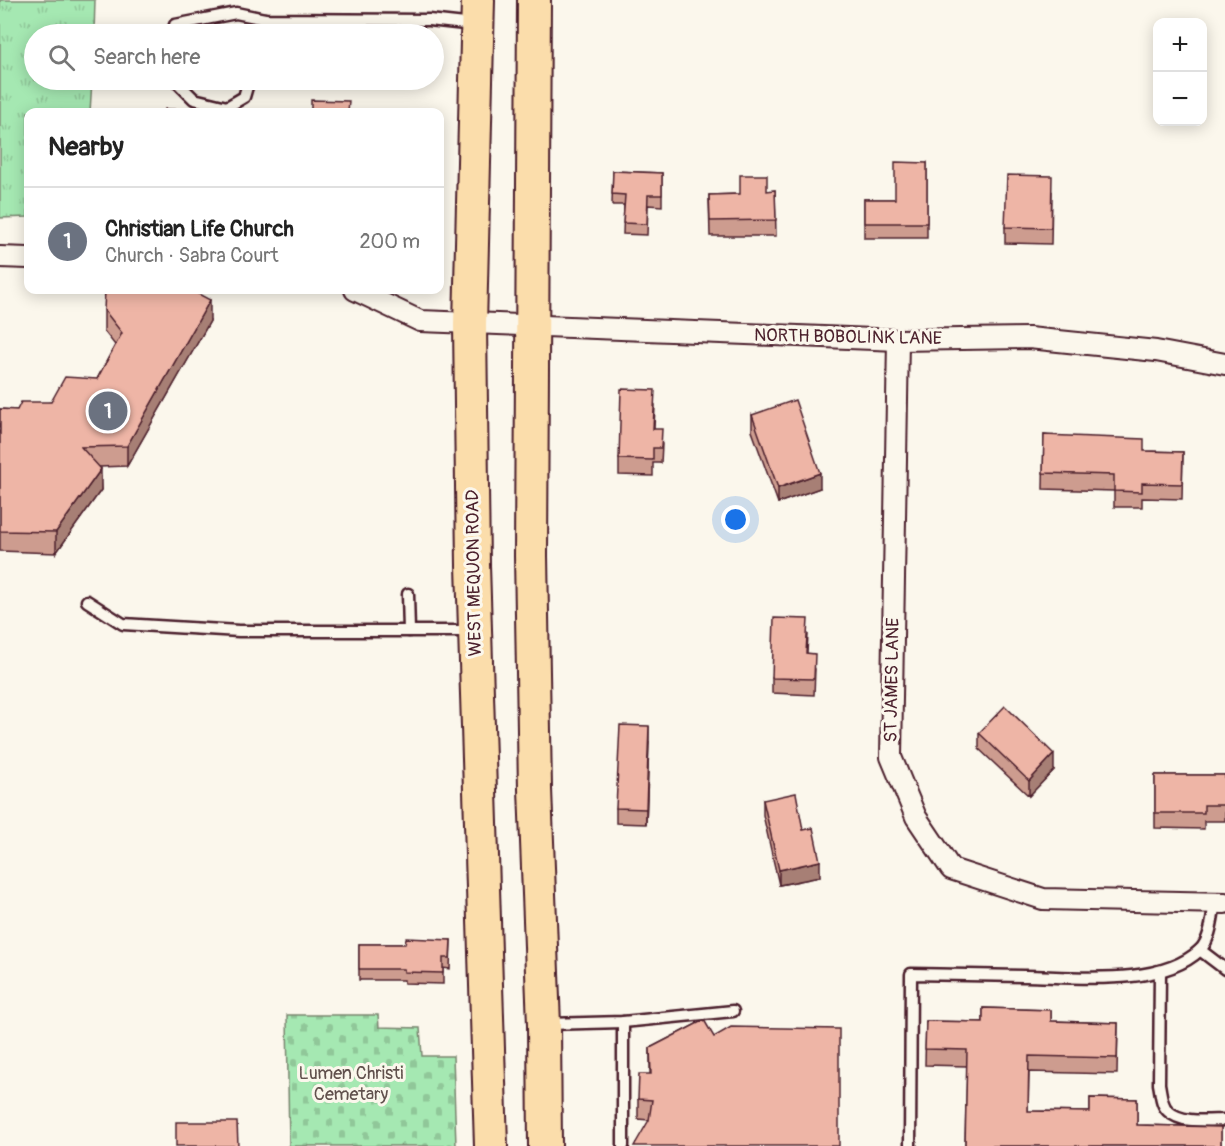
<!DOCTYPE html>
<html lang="en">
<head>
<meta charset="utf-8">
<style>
  body { margin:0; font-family:Pangolin,sans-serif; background:#f2f2f2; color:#222 }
  .controls { position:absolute; right:18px; top:18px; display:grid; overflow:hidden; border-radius:12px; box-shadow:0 3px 15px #0003 }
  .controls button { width:54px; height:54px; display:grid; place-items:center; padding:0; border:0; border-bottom:2px solid #e0e0e0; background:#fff; color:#222; font:30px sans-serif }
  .you { position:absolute; left:736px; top:520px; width:21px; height:21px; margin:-15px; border:4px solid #fff; border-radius:50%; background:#1a73e8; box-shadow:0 0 0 9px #1a73e833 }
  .badge { display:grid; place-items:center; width:39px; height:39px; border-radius:50%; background:#c8321e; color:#fff; font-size:20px; font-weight:700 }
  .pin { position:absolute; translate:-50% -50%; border:3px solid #fff; box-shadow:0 2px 6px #0006 }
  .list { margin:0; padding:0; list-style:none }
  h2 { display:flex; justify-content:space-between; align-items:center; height:78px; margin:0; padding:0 24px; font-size:26px }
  h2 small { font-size:20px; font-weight:400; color:#767676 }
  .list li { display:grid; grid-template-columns:39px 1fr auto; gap:18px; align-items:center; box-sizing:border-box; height:108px; padding:0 24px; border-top:2px solid #e0e0e0 }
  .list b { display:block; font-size:22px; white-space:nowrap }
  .list p { margin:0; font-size:20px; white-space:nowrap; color:#767676 }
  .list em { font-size:20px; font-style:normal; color:#767676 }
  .icon { flex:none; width:33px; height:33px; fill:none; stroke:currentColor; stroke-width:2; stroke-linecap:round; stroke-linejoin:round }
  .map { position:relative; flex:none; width:1225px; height:1146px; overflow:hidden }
  .search { position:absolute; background:#fff; box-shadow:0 3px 15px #0003; left:24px; top:24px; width:420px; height:66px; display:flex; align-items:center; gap:15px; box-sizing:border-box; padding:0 21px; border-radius:33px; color:#767676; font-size:22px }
  .panel { position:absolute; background:#fff; box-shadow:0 3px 15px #0003; left:24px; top:108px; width:420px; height:186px; border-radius:12px }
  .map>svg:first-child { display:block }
  .grass { fill:url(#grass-tufts); stroke:#78846e; stroke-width:1.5 }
  .cemetery { fill:url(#cemetery-stones); stroke:#78846e; stroke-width:1.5 }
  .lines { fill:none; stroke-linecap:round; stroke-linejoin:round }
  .lane-casing { stroke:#4a1f2b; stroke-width:15 }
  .street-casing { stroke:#4a1f2b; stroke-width:24 }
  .primary-casing { stroke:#4a1f2b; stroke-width:36 }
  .lane { stroke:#fbf7ec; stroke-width:10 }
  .street { stroke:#fbf7ec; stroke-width:20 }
  .primary { stroke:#fbddab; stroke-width:32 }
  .wall { fill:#cd9c8f; stroke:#4a1f2b; stroke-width:1.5 }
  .shaded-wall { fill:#a77f74; stroke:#4a1f2b; stroke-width:1.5 }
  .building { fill:#eeb5a6; stroke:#4a1f2b; stroke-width:1.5 }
  .labels { text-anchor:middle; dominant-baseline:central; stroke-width:6; stroke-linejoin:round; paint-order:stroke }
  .street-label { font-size:18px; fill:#4a1f2b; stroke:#fbf7ec }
  .park-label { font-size:18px; fill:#61514d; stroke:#fbf7ec }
</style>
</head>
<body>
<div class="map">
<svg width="1225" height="1146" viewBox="0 0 1225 1146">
  <defs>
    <pattern id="grass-tufts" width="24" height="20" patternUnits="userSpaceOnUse" patternTransform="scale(1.5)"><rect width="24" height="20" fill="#a5e8b2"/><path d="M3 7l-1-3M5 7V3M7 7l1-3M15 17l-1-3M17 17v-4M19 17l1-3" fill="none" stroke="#90c799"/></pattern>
    <pattern id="cemetery-stones" width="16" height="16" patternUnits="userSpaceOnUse" patternTransform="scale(1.5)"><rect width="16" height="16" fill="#a5e8b2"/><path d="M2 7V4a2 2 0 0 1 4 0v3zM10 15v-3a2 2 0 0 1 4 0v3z" fill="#90c799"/></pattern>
  </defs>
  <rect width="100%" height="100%" fill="#fbf7ec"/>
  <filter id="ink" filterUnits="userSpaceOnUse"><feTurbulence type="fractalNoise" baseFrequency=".0167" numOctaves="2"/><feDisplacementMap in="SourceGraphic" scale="12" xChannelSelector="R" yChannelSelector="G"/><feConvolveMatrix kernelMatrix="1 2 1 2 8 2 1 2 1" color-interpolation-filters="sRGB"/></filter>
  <g filter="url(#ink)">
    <polygon class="grass" points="0,0 95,0 94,34 34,34 34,80 92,80 90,112 28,112 28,217 0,218"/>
    <polygon class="cemetery" points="287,1015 378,1015 379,1027 420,1028 422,1056 453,1056 456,1146 289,1146"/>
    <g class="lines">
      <g class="lane-casing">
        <g id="lane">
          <polyline points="173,34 175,25 236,13 265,19 429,20 474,25"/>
          <polyline points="262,34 265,19"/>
          <polyline points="175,80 194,99 227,107 244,97 249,80"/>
          <polyline points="408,594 409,631"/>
          <polyline points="87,601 123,624 239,631 472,631"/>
          <polyline points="1200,950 1225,969"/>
          <path d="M1160 971 1159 1084C1161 1093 1161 1105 1168 1111 1182 1124 1208 1120 1225 1120"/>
          <polyline points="548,1024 623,1022 733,1011"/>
          <polyline points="623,1146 623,1022"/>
          <path d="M910 1146 911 974C950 975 988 975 1026 976 1077 977 1161 987 1200 950 1211 939 1212 918 1215 903"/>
        </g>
      </g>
      <g class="street-casing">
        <g id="street">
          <polyline points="0,257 28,258"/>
          <polyline points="355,290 420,321 898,340 1029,338 1156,351 1225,364"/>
          <polyline points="898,340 891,757 916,817 951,869 1043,899 1225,903"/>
        </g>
      </g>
      <g class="primary-casing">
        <g id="primary">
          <polyline points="478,0 470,325 473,565 491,1146"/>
          <polyline points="534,0 531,556 535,789 544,1025 545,1146"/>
        </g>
      </g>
      <use href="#lane" class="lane"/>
      <use href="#street" class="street"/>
      <use href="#primary" class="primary"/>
    </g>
    <g class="wall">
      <polygon points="927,163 927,238 864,238 864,199 895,199"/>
      <polygon points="613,171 662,173 662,206 648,205 647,235 623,234 624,205 612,205"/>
      <polygon points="775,190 776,236 710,236 709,195 740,194 767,191"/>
      <polygon points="1052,192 1051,244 1005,243 1005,227"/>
      <polygon points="104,310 210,321 127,466 99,467 101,490 56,553 0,551 0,409 17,410 51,402 97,379 115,345 104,331"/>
      <polygon points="655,406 654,429 662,444 661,463 653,463 653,476 619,475 619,459"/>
      <polygon points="752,415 820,488 778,503 752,431"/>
      <polygon points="1044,435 1144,451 1183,452 1182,499 1142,498 1142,507 1114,507 1114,491 1043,489"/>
      <polygon points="808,635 807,653 815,669 814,695 772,693 772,678"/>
      <polygon points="979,733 1054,770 1029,796 979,749"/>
      <polygon points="649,741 646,824 616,823 616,808"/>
      <polygon points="1155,775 1225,775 1225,821 1204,821 1204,829 1155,828"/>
      <polygon points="763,800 803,830 820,877 779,885 763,815"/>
      <polygon points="451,940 450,969 443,968 443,984 404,983 404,980 359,980 359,944 405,944"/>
      <polygon points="983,1008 1051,1010 1051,1021 1118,1023 1117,1074 1029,1072 1028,1111 1090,1112 1090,1098 1137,1099 1137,1125 1221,1127 1221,1146 965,1146 967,1066 925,1065 926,1021 983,1022"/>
      <polygon points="704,1020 649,1120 638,1119 638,1099 650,1074 650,1048"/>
    </g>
    <g class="shaded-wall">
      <polygon points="210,300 210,321 127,466 127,446"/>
      <polygon points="101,469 101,490 56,553 56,532"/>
      <polygon points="820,473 820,488 778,503 778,488"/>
      <polygon points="649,726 649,741 646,824 646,809"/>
      <polygon points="1054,754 1054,770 1029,796 1029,781"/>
      <polygon points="820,861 820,877 779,885 779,870"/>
    </g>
    <g class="building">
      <polygon points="311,100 349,101 348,112 311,112"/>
      <polygon points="165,109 264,112 165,112"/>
      <polygon points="895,162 927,163 927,223 864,223 864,199 895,199"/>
      <polygon points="613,171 662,173 662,195 648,195 647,224 623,223 625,195 612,194"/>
      <polygon points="740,175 767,175 767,191 775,190 776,220 710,221 709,195 740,194"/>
      <polygon points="1007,175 1052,176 1051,228 1005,227"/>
      <polygon points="105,290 191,290 210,300 127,446 81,447 101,469 56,532 0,531 0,409 17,410 21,402 51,402 65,377 97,379 122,333 104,310"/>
      <polygon points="621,389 655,390 653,429 662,429 661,448 653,448 653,460 619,459"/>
      <polygon points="795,400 820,473 778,488 752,415"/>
      <polygon points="1044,435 1144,439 1144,451 1183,452 1182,484 1142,483 1142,492 1114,491 1114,475 1043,473"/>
      <polygon points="774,618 808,619 806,653 815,654 814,679 772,678"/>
      <polygon points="1005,706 1054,754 1029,781 979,733"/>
      <polygon points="620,725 649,726 646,809 616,808"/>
      <polygon points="1155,775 1225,775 1225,805 1204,805 1204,813 1155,813"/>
      <polygon points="796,793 803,830 813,828 820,861 779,870 763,800"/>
      <polygon points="406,938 451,940 450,958 443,958 443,973 404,972 404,969 359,969 359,944 405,944"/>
      <polygon points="983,1008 1051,1010 1051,1021 1118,1023 1117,1058 1029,1056 1028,1111 1090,1112 1090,1098 1137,1099 1137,1125 1221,1127 1221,1146 965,1146 967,1050 925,1049 926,1021 983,1022"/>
      <polygon points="704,1020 714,1037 731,1027 839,1029 839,1146 634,1146 649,1120 652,1100 638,1099 639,1074 651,1074 650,1048"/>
      <polygon points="176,1122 237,1122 238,1146 176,1146"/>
    </g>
  </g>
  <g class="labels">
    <g class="street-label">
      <text transform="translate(848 337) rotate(1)">NORTH BOBOLINK LANE</text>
      <text transform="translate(474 573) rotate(-91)">WEST MEQUON ROAD</text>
      <text transform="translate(892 680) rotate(-89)">ST JAMES LANE</text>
    </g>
    <g class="park-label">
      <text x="351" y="1073">Lumen Christi<tspan x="351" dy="21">Cemetary</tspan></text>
    </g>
  </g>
</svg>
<div class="controls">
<button>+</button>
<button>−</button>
</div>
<div class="you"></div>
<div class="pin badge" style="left:108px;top:411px;background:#6b7280">1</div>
<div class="search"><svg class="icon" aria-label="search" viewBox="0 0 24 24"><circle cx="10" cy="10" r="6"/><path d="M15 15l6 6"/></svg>Search here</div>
<section class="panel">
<h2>Nearby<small></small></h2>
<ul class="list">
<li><span class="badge" style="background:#6b7280">1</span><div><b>Christian Life Church</b><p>Church · Sabra Court</p></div><em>200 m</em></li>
</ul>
</section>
</div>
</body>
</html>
